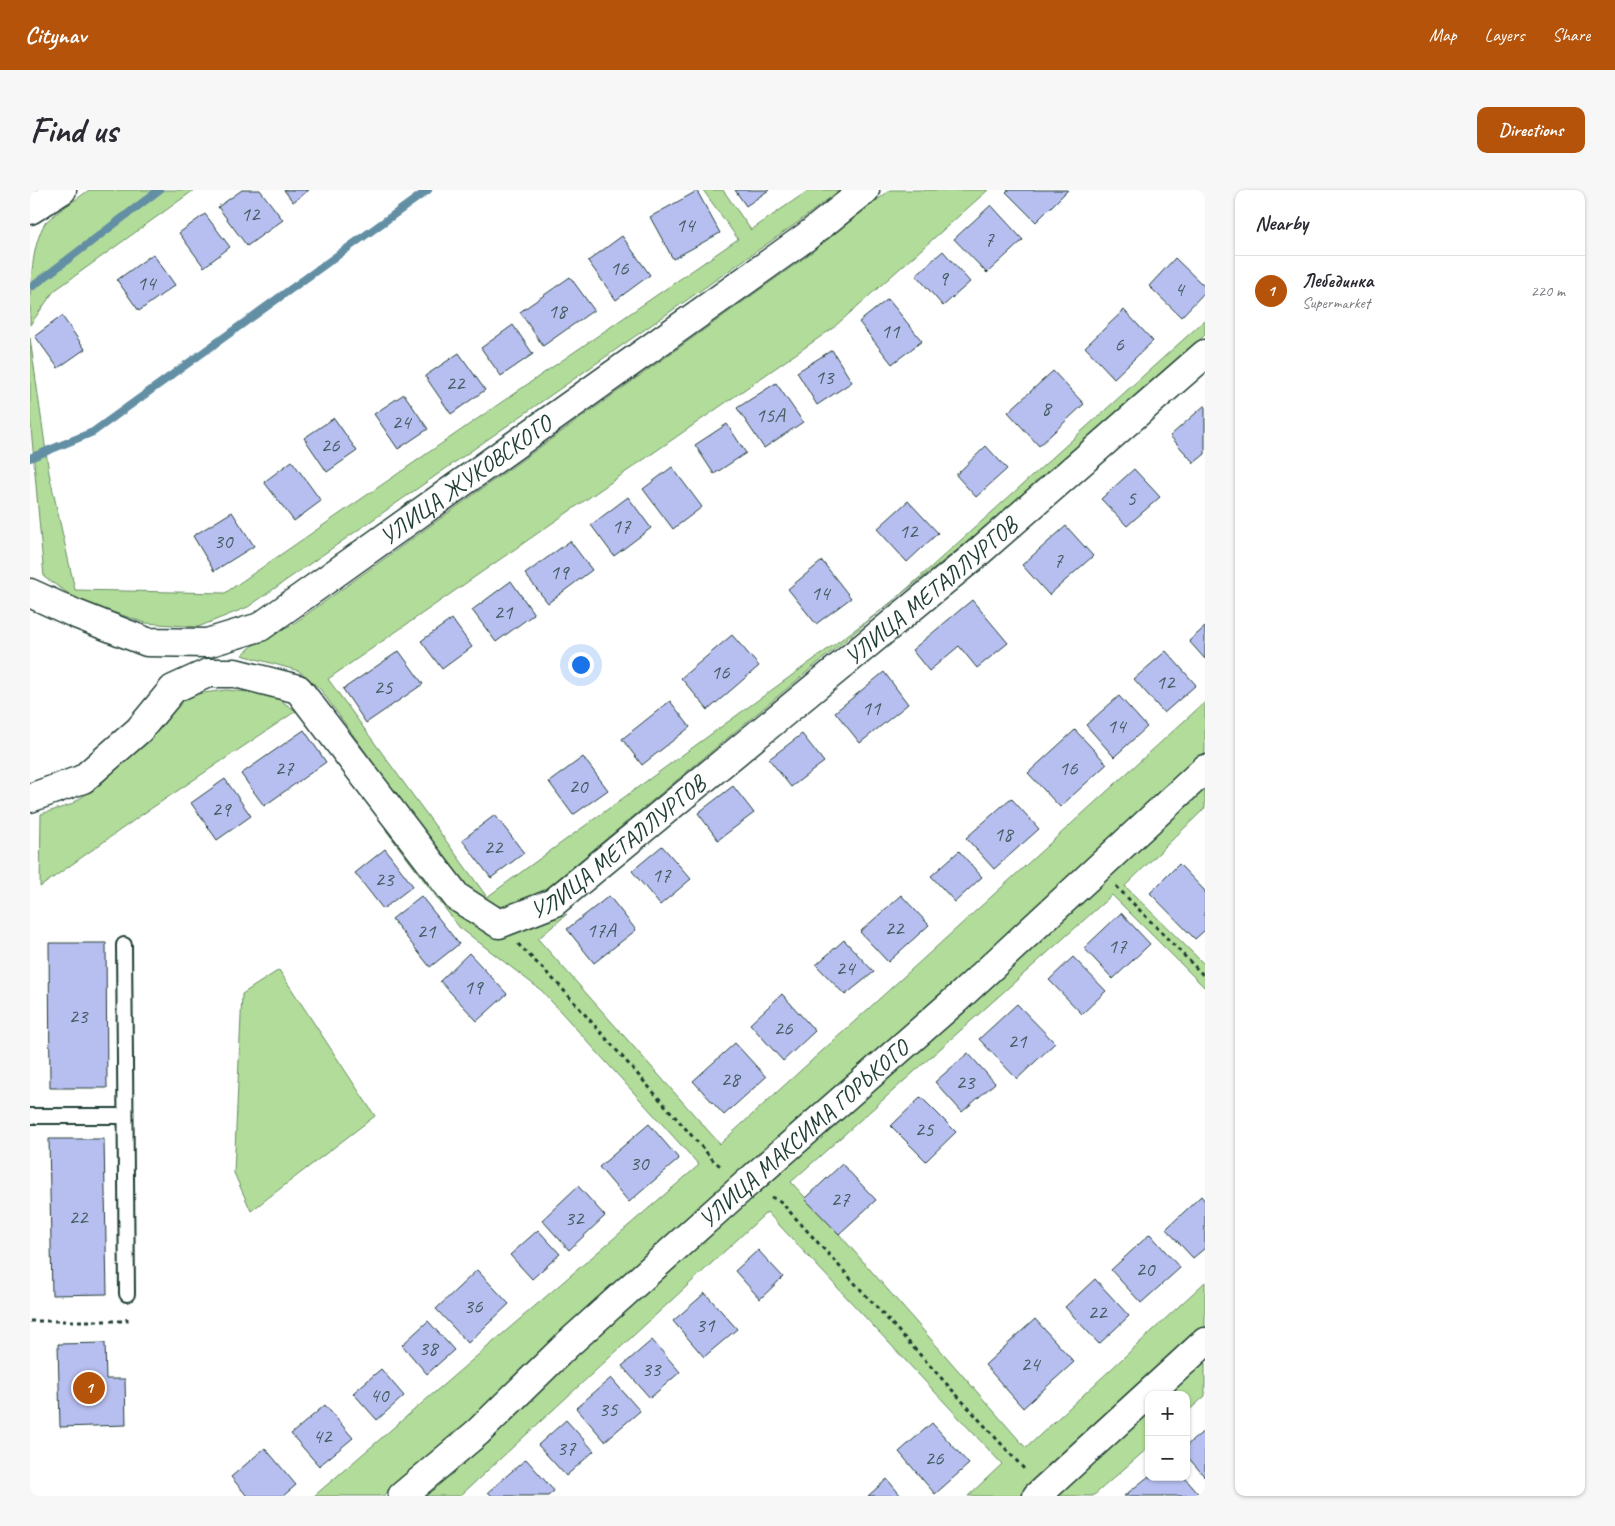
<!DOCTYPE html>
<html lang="en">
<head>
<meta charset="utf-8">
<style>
  body { margin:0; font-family:Caveat,sans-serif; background:#f7f7f7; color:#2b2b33 }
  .controls { position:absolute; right:15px; bottom:15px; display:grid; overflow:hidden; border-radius:10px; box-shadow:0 1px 4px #0004 }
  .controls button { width:45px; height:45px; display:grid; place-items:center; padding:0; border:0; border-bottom:1px solid #e1e1e2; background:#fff; color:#2b2b33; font:25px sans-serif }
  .you { position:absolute; left:550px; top:474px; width:18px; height:18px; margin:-12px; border:4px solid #fff; border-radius:50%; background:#1a73e8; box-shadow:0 0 0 8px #1a73e833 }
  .badge { display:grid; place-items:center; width:32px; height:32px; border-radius:50%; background:#b45309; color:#fff; font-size:16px; font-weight:700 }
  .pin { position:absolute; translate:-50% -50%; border:2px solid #fff; box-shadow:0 1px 5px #0006 }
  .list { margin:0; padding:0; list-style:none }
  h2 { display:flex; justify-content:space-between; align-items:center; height:65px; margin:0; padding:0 20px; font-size:21px }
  h2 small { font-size:16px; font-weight:400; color:#7c7c81 }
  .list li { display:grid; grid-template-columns:32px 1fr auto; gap:15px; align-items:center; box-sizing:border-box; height:70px; padding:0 20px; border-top:1px solid #e1e1e2 }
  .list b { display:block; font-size:19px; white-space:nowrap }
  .list p { margin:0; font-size:16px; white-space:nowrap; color:#7c7c81 }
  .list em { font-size:16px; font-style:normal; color:#7c7c81 }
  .map { position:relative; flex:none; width:1175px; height:1306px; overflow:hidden; border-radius:10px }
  header { display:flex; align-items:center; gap:30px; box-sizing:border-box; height:70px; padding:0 25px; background:#b45309; color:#fff }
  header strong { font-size:24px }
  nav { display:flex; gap:28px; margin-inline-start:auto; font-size:18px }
  .intro { display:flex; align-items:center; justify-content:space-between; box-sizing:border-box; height:120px; padding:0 30px }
  h1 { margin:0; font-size:35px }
  .button { padding:12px 22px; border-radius:10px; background:#b45309; color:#fff; font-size:18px; font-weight:700 }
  main { display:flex; gap:30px; padding:0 30px }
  aside { flex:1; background:#fff; border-radius:10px; box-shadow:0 1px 4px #0004 }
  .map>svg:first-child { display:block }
  .green { fill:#b2dc99; stroke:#688c66 }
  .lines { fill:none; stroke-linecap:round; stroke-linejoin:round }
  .stream { stroke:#648fa4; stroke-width:8 }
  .building { fill:#b7bff1; stroke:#1f3d34 }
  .service-casing { stroke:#1f3d34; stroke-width:18 }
  .minor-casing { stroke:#1f3d34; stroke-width:31 }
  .path { stroke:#1f3d34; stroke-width:3; stroke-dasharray:4 4; stroke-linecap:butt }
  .service { stroke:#fff; stroke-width:14 }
  .minor { stroke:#fff; stroke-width:28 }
  .labels { text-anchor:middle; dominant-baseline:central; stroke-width:4; stroke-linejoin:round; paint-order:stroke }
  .number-label { font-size:21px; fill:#455e63 }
  .street-label { font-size:24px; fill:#1f3d34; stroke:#fff }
</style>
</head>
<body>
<header>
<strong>Citynav</strong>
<nav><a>Map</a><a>Layers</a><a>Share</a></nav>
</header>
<div class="intro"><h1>Find us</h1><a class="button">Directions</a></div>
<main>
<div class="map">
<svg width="1175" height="1306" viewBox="0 0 1175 1306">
  <rect width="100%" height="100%" fill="#fff"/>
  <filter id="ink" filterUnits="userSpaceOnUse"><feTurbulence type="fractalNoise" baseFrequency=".02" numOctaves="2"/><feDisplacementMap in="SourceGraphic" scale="10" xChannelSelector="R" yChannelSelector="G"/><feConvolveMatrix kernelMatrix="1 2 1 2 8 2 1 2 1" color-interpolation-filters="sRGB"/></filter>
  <g filter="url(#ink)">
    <g class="green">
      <path d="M59 0H164L24 101 0 135C0 104 0 58 15 33 26 22 46 10 59 0Z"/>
      <polygon points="673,0 693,0 721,40 779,0 810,0 767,33 218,417 168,437 116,433 51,412 14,387 0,226 0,148 19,283 45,400 195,403 708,49"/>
      <polygon points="860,0 958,0 803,138 298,489 457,707 860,414 1175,130 1175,145 940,350 860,413 516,699 479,718 463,715 437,703 290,499 269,481 212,465 227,452 259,437 774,68"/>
      <polygon points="196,500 241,504 266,521 110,626 10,697 11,624 40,615 67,597 92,574 158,505"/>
      <polygon points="1175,512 1175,562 878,834 441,1230 353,1306 284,1306 669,975 512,801 429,737 355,639 422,720 467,747 537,724 508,749 690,954"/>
      <polygon points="1175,595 1175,618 1095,696 1175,775 1175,798 1082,705 761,992 809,1044 996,1258 1175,1092 1175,1140 992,1306 938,1306 972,1274 737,1022 430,1306 391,1306 545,1163"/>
      <polygon points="249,780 345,926 221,1021 204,983 212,804"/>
      <polygon points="1175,1165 1175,1206 1156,1223 1156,1205 1132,1205"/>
      <polygon points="1119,1217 1119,1257 1063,1306 1021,1306"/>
    </g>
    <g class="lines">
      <g class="stream">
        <polyline points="3,96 129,0"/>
        <polyline points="0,268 63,242 398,0"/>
      </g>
    </g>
    <g class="building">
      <polygon points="212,0 230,0 253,30 217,56 188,17"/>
      <polygon points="254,0 279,0 263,12"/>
      <polygon points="705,0 739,0 716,16"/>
      <polygon points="978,0 1038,0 1006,32 976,2"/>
      <polygon points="667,1 690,43 643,69 620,27"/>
      <polygon points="961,15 993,50 957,83 924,49"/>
      <polygon points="175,24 200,57 174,77 149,43"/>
      <polygon points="592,46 620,85 586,110 558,71"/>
      <polygon points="913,61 940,92 913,116 886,85"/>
      <polygon points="123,64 145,95 109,121 87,90"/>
      <polygon points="1145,68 1175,97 1175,102 1151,127 1119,96"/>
      <polygon points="540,87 564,120 513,156 490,122"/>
      <polygon points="858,109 892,151 862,174 829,132"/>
      <polygon points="1094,120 1123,151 1084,188 1055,157"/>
      <polygon points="32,126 55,159 28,178 5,146"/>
      <polygon points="483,135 503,164 471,186 451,158"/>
      <polygon points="802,160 822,192 787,215 767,182"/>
      <polygon points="429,163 455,200 421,224 395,186"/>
      <polygon points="1023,181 1054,214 1009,256 978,222"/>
      <polygon points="746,193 773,232 734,258 707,218"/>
      <polygon points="374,204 398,239 368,259 344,224"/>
      <polygon points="1175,215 1175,264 1164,273 1140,246"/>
      <polygon points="304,228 327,261 297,282 274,248"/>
      <polygon points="697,234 716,263 684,284 665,255"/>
      <polygon points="956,256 977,279 946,307 926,285"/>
      <polygon points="262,271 291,311 264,331 234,292"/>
      <polygon points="642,277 672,317 643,339 613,299"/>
      <polygon points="1104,279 1130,307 1097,336 1071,309"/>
      <polygon points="598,307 621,338 584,366 561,335"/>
      <polygon points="878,311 908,343 877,372 847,339"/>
      <polygon points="202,322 224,356 184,381 163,346"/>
      <polygon points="1036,336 1063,366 1019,405 992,375"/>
      <polygon points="540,351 562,380 518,413 495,384"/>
      <polygon points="792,371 821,408 786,434 758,399"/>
      <polygon points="481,391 504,424 466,452 442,420"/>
      <polygon points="942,410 978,453 947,478 929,456 899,481 882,460"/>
      <polygon points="422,429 442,457 412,479 391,451"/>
      <polygon points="1175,437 1175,469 1159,451"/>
      <polygon points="702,445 729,476 678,520 651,488"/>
      <polygon points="369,461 393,494 336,533 313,499"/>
      <polygon points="1136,461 1166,495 1134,523 1104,489"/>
      <polygon points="854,482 878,514 830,553 805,522"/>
      <polygon points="1089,506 1117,537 1084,567 1056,535"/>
      <polygon points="640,511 660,537 612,575 592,549"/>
      <polygon points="274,540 296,572 234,616 211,584"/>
      <polygon points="1045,540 1077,574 1030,617 998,583"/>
      <polygon points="772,544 794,572 761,597 739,569"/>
      <polygon points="553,567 578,600 543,625 519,592"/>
      <polygon points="195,589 221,626 187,650 161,613"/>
      <polygon points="703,596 724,623 688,650 668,623"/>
      <polygon points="981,608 1009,639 964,679 936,648"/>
      <polygon points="465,625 494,663 461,688 432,650"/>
      <polygon points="632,656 661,689 630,715 602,681"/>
      <polygon points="355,659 383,696 353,719 325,683"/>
      <polygon points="929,661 952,687 925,712 901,686"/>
      <polygon points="1149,674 1175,701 1175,740 1165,749 1120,703"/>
      <polygon points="871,705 899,735 858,772 830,742"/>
      <polygon points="391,706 429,754 400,777 362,729"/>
      <polygon points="579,706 606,740 564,773 537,739"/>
      <polygon points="1091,723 1120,754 1083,789 1054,758"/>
      <polygon points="814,750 844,782 815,805 786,775"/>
      <polygon points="19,753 76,753 77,898 20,898"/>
      <polygon points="439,763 477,804 447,831 410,791"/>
      <polygon points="1043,767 1076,801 1052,824 1019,790"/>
      <polygon points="752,804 785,841 753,871 720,834"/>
      <polygon points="987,814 1025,853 987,889 949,849"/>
      <polygon points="705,853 736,887 694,925 663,891"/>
      <polygon points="938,863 965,893 932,922 905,892"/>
      <polygon points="891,907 926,942 896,971 861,936"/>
      <polygon points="619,934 649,969 599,1012 569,977"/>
      <polygon points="19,949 74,949 77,1104 22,1105"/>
      <polygon points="812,974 846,1010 809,1044 775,1009"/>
      <polygon points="548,996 575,1026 539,1060 512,1030"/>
      <polygon points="1171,1006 1175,1011 1175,1058 1163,1068 1136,1039"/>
      <polygon points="508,1040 530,1064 502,1089 480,1065"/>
      <polygon points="1120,1044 1150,1078 1111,1113 1081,1080"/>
      <polygon points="728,1060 753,1087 730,1109 705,1081"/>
      <polygon points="447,1080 479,1114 438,1153 406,1119"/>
      <polygon points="1065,1089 1099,1126 1069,1154 1035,1117"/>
      <polygon points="675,1103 707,1139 674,1167 643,1131"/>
      <polygon points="1005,1129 1044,1172 993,1218 955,1175"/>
      <polygon points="398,1131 424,1160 397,1184 372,1155"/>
      <polygon points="622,1150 650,1182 620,1208 592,1176"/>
      <polygon points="75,1153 76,1189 95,1189 96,1235 30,1237 28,1154"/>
      <polygon points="351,1179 374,1206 347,1230 323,1203"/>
      <polygon points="581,1188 610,1221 575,1251 546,1218"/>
      <polygon points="295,1215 323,1248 289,1276 261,1244"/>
      <polygon points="536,1230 564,1261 536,1286 508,1255"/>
      <polygon points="902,1233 939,1274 905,1304 869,1262"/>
      <polygon points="1175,1240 1175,1287 1156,1265 1156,1256"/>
      <polygon points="235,1258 266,1295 253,1306 217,1306 201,1287"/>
      <polygon points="496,1269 524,1301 518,1306 462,1306 458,1302"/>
      <polygon points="1119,1286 1119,1287 1154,1287 1170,1306 1094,1306"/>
      <polygon points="857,1289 871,1306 838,1306"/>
    </g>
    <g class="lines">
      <g class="service-casing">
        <g id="service">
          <polyline points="94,755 97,1104"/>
          <polyline points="0,926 95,926"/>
        </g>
      </g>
      <g class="minor-casing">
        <g id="minor">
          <polyline points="0,20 32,0"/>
          <path id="s1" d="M0 403 46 424 117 452 177 453 230 437 776 47 835 0"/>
          <path id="s2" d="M0 608 53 589 109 540 143 499 178 483H205L268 499 427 707 469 734 523 713 943 367 1175 164"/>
          <path id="s3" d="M372 1306 448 1242 538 1154 715 995 928 808 1175 579"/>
          <polyline points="1007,1306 1175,1152"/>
        </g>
      </g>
      <g class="path">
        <polyline points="1086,696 1175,787"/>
        <polyline points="488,754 528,794 684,971 693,978"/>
        <polyline points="741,1007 750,1011 995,1280"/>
        <polyline points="0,1131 97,1131 97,1124"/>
      </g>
      <use href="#service" class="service"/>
      <use href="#minor" class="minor"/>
    </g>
  </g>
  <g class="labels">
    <g class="number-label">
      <text x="220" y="24">12</text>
      <text x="655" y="35">14</text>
      <text x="959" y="49">7</text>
      <text x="589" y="78">16</text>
      <text x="913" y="88">9</text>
      <text x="116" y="93">14</text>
      <text x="1149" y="99">4</text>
      <text x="527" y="121">18</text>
      <text x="860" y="141">11</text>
      <text x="1089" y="154">6</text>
      <text x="794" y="187">13</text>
      <text x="425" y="193">22</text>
      <text x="1016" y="218">8</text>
      <text x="740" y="225">15А</text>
      <text x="371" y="232">24</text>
      <text x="300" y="255">26</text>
      <text x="1101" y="308">5</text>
      <text x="591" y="336">17</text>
      <text x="878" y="341">12</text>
      <text x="193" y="351">30</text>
      <text x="1028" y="370">7</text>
      <text x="529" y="382">19</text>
      <text x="790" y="403">14</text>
      <text x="473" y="422">21</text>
      <text x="690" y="482">16</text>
      <text x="1135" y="492">12</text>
      <text x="353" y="497">25</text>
      <text x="841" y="518">11</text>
      <text x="1086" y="536">14</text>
      <text x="254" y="578">27</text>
      <text x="1038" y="578">16</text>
      <text x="548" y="596">20</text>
      <text x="191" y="619">29</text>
      <text x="973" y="644">18</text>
      <text x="463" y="657">22</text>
      <text x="631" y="685">17</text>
      <text x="354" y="689">23</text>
      <text x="864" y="738">22</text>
      <text x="571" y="740">17А</text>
      <text x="396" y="741">21</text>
      <text x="1087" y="756">17</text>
      <text x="815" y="778">24</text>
      <text x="443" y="797">19</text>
      <text x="48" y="826">23</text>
      <text x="753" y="838">26</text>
      <text x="987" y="851">21</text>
      <text x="700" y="889">28</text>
      <text x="935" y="892">23</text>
      <text x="894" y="939">25</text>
      <text x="609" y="973">30</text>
      <text x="810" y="1009">27</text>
      <text x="48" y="1027">22</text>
      <text x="544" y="1028">32</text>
      <text x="1115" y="1079">20</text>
      <text x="443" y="1116">36</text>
      <text x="1067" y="1122">22</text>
      <text x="675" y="1135">31</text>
      <text x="398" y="1158">38</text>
      <text x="1000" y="1174">24</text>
      <text x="621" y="1179">33</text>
      <text x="349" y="1205">40</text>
      <text x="578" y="1219">35</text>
      <text x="292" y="1246">42</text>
      <text x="536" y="1258">37</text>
      <text x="904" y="1268">26</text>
    </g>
    <g class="street-label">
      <text stroke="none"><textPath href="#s1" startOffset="495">УЛИЦА ЖУКОВСКОГО</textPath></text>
      <text stroke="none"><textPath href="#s2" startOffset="1174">УЛИЦА МЕТАЛЛУРГОВ</textPath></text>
      <text stroke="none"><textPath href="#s2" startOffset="769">УЛИЦА МЕТАЛЛУРГОВ</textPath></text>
      <text stroke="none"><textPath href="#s3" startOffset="541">УЛИЦА МАКСИМА ГОРЬКОГО</textPath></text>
    </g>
  </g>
</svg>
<div class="controls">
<button>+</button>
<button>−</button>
</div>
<div class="you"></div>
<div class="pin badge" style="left:59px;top:1198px">1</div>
</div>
<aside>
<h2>Nearby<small></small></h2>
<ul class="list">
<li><span class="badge">1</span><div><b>Лебединка</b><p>Supermarket</p></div><em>220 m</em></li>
</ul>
</aside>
</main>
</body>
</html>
